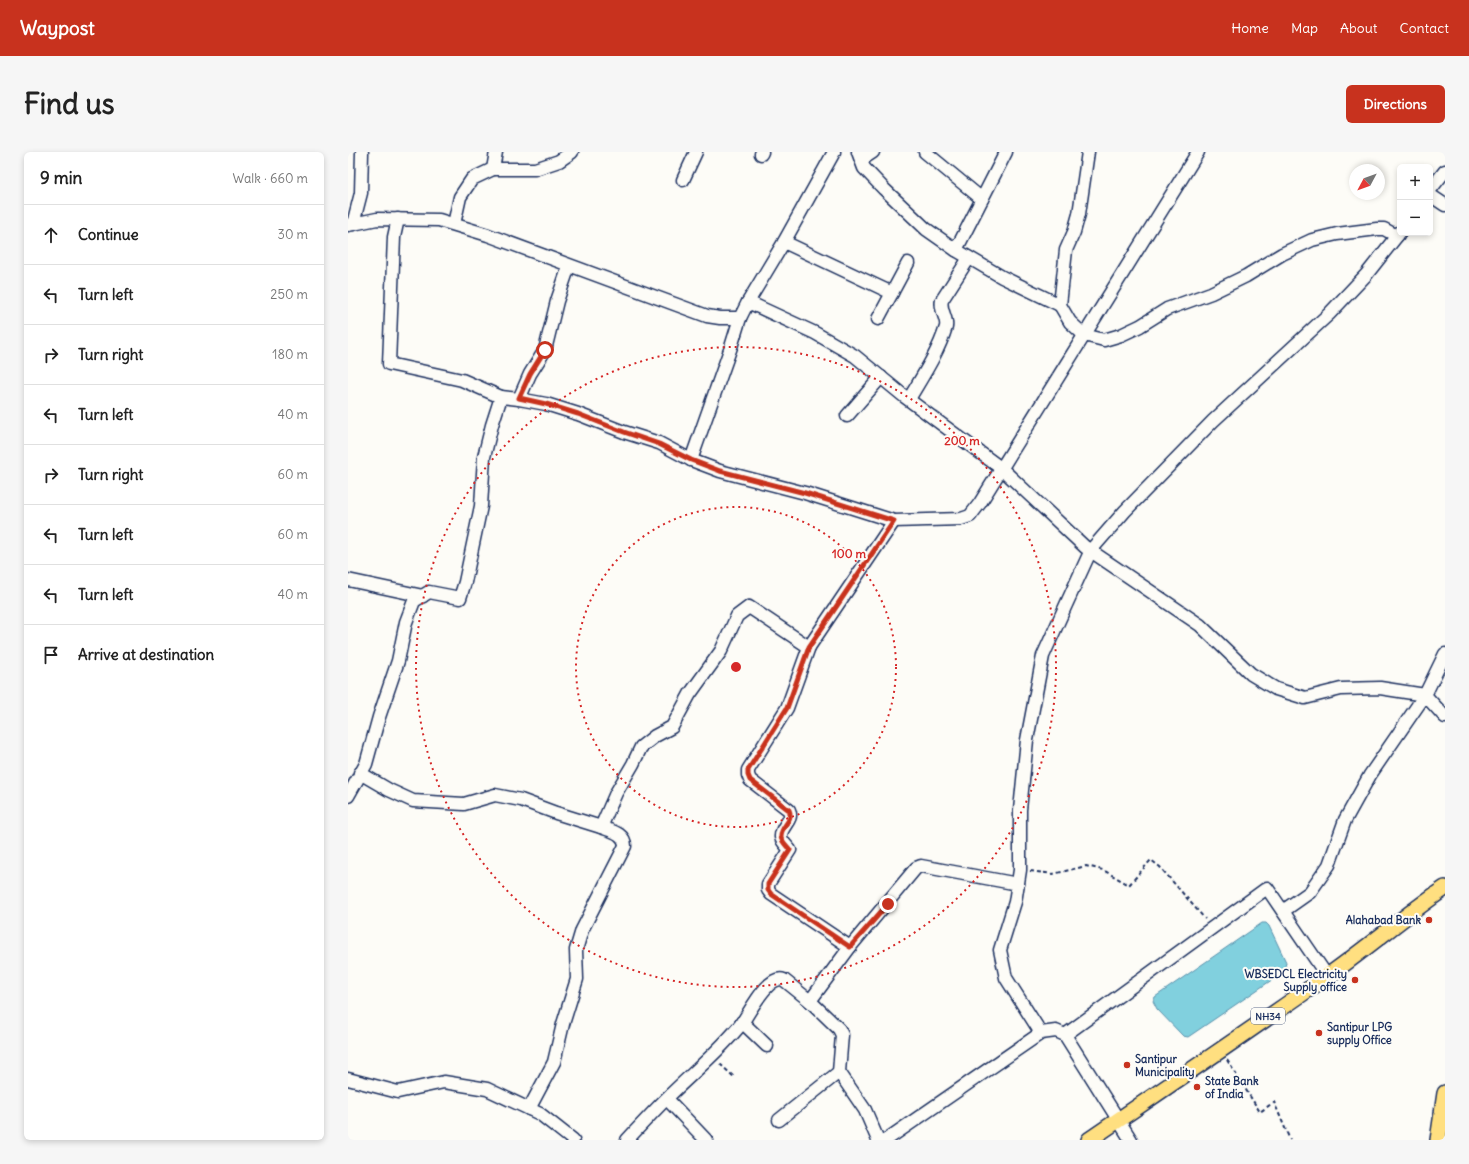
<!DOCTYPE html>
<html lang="en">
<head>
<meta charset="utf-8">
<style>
  body { margin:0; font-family:Delius,sans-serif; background:#f6f6f6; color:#222 }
  .controls { position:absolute; right:12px; top:12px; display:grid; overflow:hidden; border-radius:6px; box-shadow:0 2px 6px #0003 }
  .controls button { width:36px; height:36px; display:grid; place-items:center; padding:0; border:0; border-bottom:1px solid #e0e0e0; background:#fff; color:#222; font:20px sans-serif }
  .compass { position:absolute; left:1001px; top:12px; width:36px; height:36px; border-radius:50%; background:#fff; box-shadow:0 2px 6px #0003; rotate:229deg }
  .stop { position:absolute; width:12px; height:12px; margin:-9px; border:3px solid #c8321e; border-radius:50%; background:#fff }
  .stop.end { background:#c8321e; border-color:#fff; box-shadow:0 1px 4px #0008 }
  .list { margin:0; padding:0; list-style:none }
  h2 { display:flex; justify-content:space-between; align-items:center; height:52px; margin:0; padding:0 16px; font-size:17px }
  h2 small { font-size:13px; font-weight:400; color:#767676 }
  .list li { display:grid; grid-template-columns:26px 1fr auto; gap:12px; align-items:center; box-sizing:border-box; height:60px; padding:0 16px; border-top:1px solid #e0e0e0 }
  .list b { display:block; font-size:15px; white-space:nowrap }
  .list em { font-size:13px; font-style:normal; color:#767676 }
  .icon { flex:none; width:22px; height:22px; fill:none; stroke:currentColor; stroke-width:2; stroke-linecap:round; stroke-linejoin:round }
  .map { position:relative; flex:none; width:1097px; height:988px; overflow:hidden; border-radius:6px }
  header { display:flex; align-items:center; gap:24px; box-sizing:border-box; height:56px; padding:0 20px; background:#c8321e; color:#fff }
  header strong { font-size:19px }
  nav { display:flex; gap:22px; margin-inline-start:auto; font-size:14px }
  .intro { display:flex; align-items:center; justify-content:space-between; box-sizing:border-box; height:96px; padding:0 24px }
  h1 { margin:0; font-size:28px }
  .button { padding:10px 18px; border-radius:6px; background:#c8321e; color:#fff; font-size:14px; font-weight:700 }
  main { display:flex; gap:24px; padding:0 24px }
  aside { flex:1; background:#fff; border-radius:6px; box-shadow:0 2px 6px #0003 }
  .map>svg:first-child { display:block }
  .water { fill:#81d0de; stroke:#5890ab }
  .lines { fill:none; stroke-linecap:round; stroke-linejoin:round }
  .minor-casing { stroke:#1b2f5e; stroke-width:15 }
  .major-casing { stroke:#1b2f5e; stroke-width:18 }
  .path { stroke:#1b2f5e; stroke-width:2; stroke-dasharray:4 3; stroke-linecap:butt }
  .minor { stroke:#fdfcf7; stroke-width:12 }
  .major { stroke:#ffdf80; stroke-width:15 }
  .route { stroke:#c8321e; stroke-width:5 }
  .ring { fill:none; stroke:#d62828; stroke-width:2; stroke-dasharray:2 4 }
  .poi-dot { fill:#c8321e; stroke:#fdfcf7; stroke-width:1.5 }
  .labels { text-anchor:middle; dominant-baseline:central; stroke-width:4; stroke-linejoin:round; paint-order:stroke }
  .shield { fill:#fdfcf7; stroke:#5f6c8c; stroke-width:1 }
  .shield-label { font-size:10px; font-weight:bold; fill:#1b2f5e }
  .poi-label { font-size:11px; font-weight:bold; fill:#1b2f5e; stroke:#fdfcf7; text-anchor:start }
  .centre { fill:#d62828; stroke:#fdfcf7; stroke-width:2 }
  .ring-label { font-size:12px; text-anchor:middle; font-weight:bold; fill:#d62828; stroke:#fdfcf7; stroke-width:4; stroke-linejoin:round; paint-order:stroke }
</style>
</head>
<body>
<header>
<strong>Waypost</strong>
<nav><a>Home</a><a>Map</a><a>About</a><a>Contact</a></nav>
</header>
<div class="intro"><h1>Find us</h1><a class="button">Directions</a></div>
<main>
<aside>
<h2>9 min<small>Walk · 660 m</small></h2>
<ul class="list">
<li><svg class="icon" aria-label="ahead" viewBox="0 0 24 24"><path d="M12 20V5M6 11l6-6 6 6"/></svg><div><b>Continue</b></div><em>30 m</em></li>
<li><svg class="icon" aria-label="left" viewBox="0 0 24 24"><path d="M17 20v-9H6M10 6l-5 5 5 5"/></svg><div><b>Turn left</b></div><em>250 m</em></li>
<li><svg class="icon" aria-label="right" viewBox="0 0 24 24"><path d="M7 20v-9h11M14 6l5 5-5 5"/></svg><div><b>Turn right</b></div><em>180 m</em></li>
<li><svg class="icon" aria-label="left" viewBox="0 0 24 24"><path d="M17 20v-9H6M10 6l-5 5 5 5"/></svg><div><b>Turn left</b></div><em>40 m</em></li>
<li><svg class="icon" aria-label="right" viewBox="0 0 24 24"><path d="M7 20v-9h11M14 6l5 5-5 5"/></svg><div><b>Turn right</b></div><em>60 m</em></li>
<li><svg class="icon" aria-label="left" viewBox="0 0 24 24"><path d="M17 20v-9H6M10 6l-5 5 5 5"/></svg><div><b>Turn left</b></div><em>60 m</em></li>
<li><svg class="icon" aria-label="left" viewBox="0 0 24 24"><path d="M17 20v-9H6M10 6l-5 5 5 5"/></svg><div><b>Turn left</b></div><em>40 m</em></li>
<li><svg class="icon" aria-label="arrive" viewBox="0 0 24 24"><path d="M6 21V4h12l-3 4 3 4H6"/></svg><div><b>Arrive at destination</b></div></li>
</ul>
</aside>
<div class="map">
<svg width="1097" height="988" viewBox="0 0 1097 988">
  <rect width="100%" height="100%" fill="#fdfcf7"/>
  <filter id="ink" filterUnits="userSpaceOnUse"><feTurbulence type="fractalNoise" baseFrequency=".025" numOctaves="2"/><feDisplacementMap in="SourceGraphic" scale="8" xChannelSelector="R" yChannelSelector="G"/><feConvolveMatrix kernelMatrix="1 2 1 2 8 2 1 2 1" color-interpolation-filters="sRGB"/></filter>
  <g filter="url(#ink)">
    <polygon class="water" points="914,771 918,771 921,774 938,810 937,816 934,821 843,883 840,885 835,884 809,857 805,849 807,845"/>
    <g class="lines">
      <g class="minor-casing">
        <g id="minor">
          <polyline points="510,0 516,16 536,37 578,77 608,98 654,125 712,153"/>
          <polyline points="577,0 634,47"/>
          <polyline points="740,0 731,62 726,80 718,98 712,153 722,170 736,183 756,188 773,183 792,174 819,157 863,141 898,124 934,102 964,88 989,82 1029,77 1036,77 1049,84"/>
          <polyline points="413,2 414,0"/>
          <polyline points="513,8 525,0"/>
          <polyline points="145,17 148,0"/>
          <polyline points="335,28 348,0"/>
          <polyline points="1082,38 1097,19"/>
          <polyline points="1082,43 1097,53"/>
          <polyline points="50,67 46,85 41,212 114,228 153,245"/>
          <polyline points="5,72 13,41 14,0"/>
          <polyline points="106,72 112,45 124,27 145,17 187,17 211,9 224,0"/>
          <polyline points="0,73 29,67 91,68 140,83 359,164 372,166 392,166 400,150 467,181 507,204 557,245 654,317 737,395 852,473 903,522 928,537 957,546 993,537 1032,536 1077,543 1097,565"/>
          <polyline points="436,90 544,141"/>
          <polyline points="608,98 658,0"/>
          <polyline points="400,150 436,90 486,0"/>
          <polyline points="530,167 560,111"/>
          <polyline points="171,247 182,222 197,198 209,149 221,114"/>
          <path d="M561 247C574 225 590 201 598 175 600 166 591 158 594 148L621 106"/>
          <polyline points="499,264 533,225"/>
          <polyline points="343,308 383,195 392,166"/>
          <polyline points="0,428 75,444"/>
          <path d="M461 495 439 556 400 618V623L402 628 441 658C446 669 432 674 433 685 434 690 439 694 442 698L420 732V738L423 742 502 795"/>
          <polyline points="12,621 41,638 65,649 116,652 147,643 173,648 208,661 253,675 268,641 285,612 293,595 307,584 324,575 342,542 373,499 389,464 401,455 461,495 546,369"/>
          <polyline points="0,644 18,612 31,565 50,509 58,470 66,449 81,440 112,446 117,430 133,354 136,305 144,273 153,245 171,247 198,252 230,262 276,280 311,291 343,308 372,319 457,341 546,369 613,367 622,364 632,351 850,0"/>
          <polyline points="935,759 962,740 981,713 997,668 1022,623 1077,543 1097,502"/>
          <polyline points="462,849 491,877 494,883 491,920 517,958 530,988"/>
          <polyline points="394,870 419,894"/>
          <polyline points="693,881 658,826 652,798 667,750 672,718 672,658 679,588 695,504 717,455 743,398 777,359 865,269 981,162 1018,123 1052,80"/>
          <polyline points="717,883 919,736 979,824"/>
          <polyline points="0,927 50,940 96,930 139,937 192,962 225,988"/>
          <polyline points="319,947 358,988"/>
          <path d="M181 957 206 910 215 872 229 827 228 798 234 778 277 694C277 681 263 679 253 675"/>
          <polyline points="431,968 491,920"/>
          <path d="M279 988C292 974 305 960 319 946 344 921 372 899 394 871 402 860 420 822 436 828L462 849 502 795 568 716 573 714 670 732"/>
          <polyline points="538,988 693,881 708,879 717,883 783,988"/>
        </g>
      </g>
      <g class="major-casing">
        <g id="major">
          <path d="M741 988C820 934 900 880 978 825 1018 797 1056 764 1097 736"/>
          <polyline points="1090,988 1097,941"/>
        </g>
      </g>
      <g class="path">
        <polyline points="682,719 705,722 738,714 755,718 781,733 803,708 812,715 857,767"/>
        <polyline points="879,908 912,960 926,950 942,988"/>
        <polyline points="372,912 386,925"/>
      </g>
      <use href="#minor" class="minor"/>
      <use href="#major" class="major"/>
    </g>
  </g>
  <g class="lines" filter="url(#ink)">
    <path class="route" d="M197 198 182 222 171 246 198 252 230 262 276 280 311 292 343 308 372 319 457 341 546 369 461 495 439 556 400 618V623L402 628 441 658C446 669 432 674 433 685 434 690 439 694 442 698L420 732V738L423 742 502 795 540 752"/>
  </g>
  <g class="ring">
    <circle cx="388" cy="515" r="160"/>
    <circle cx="388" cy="515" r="320"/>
  </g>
  <g class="poi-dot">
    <circle cx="1081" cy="768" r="4"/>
    <circle cx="1007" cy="828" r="4"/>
    <circle cx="971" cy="881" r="4"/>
    <circle cx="779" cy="913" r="4"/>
    <circle cx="849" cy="935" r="4"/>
  </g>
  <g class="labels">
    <rect class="shield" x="903" y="856" width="34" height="16" rx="3"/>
    <g class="shield-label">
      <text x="920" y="864">NH34</text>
    </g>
    <g class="poi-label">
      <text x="1073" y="768" text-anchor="end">Alahabad Bank</text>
      <text x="999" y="822" text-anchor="end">WBSEDCL Electricity<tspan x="999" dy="13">Supply office</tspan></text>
      <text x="979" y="875">Santipur LPG<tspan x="979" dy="13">supply Office</tspan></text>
      <text x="787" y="907">Santipur<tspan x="787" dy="13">Municipality</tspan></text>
      <text x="857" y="929">State Bank<tspan x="857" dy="13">of India</tspan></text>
    </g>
  </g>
  <circle cx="388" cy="515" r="6" class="centre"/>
  <g class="ring-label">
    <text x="614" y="293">200 m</text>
    <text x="501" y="406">100 m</text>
  </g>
</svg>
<div class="controls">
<button>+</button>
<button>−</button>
</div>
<svg class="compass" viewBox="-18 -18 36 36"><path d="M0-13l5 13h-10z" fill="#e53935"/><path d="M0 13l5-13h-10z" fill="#767676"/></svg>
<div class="stop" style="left:197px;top:198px"></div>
<div class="stop end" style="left:540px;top:752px"></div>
</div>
</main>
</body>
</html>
